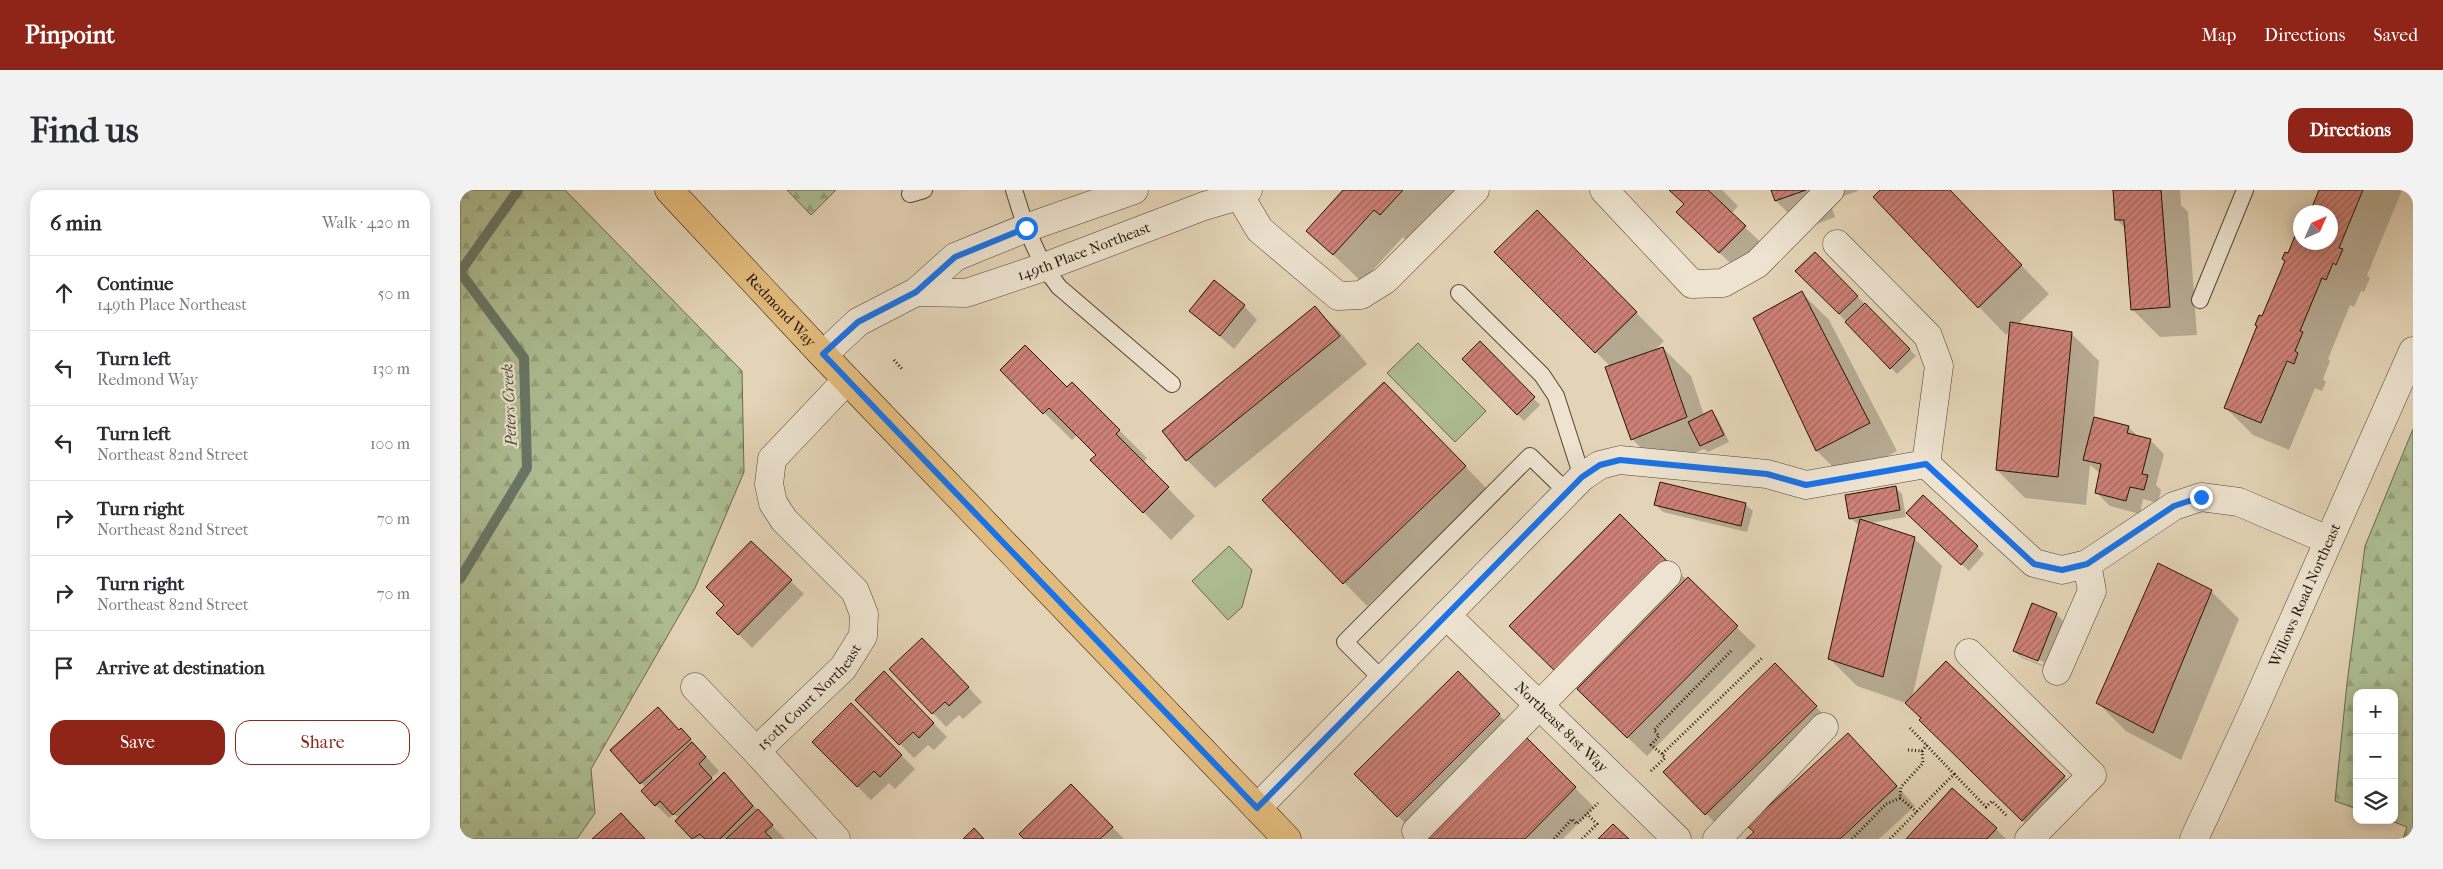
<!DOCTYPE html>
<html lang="en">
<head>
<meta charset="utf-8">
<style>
  body { margin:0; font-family:"IM FELL French Canon",serif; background:#f2f2f3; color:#2b2b33 }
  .controls { position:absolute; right:15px; bottom:15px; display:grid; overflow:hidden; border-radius:10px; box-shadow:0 2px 12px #0003 }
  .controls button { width:45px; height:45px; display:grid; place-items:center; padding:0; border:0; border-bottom:1px solid #e1e1e2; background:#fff; color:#2b2b33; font:25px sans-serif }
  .compass { position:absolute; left:1833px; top:15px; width:45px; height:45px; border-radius:50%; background:#fff; box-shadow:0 2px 12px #0003; rotate:45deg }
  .stop { position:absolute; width:15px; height:15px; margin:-11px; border:4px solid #1a73e8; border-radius:50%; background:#fff }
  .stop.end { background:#1a73e8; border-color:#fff; box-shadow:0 1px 5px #0008 }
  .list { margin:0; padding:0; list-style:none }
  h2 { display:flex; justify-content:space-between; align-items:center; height:65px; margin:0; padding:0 20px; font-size:21px }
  h2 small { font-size:16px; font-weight:400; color:#7c7c81 }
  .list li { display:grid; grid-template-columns:32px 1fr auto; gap:15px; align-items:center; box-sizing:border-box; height:75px; padding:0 20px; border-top:1px solid #e1e1e2 }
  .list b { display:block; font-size:19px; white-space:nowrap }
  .list p { margin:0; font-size:16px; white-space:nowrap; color:#7c7c81 }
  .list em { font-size:16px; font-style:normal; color:#7c7c81 }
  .actions { display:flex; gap:10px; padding:15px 20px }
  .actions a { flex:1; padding:11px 0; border:1px solid #8f2418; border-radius:15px; text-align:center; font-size:18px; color:#8f2418 }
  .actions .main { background:#8f2418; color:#fff }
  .icon { flex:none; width:28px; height:28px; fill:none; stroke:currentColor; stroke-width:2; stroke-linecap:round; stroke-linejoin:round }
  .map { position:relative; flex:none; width:1953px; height:649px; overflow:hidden; border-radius:15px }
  header { display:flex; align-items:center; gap:30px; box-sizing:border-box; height:70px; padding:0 25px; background:#8f2418; color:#fff }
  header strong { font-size:24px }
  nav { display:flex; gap:28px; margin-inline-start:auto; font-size:18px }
  .intro { display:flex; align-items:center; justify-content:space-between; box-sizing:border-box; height:120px; padding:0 30px }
  h1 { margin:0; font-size:35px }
  .button { padding:12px 22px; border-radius:15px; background:#8f2418; color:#fff; font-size:18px; font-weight:700 }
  main { display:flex; gap:30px; padding:0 30px }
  aside { flex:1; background:#fff; border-radius:15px; box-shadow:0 2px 12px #0003 }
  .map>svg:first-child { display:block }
  .forest { fill:url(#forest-firs); stroke:#69694b }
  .park { fill:#aebe93; stroke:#69694b }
  .shadow { fill:#0003; fill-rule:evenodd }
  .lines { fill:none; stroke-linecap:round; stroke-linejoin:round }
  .stream { stroke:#687767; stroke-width:10 }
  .building { fill:url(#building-hatch); stroke:#241403 }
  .service-casing { stroke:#544430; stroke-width:18 }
  .minor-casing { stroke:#544430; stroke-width:29 }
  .tertiary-casing { stroke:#544430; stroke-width:29 }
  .primary-casing { stroke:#241403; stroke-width:29 }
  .path { stroke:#241403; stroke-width:3; stroke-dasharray:1 2.5; stroke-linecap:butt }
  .service { stroke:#ede3d0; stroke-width:16 }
  .minor { stroke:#ede3d0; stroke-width:28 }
  .tertiary { stroke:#ede3d0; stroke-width:28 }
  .primary { stroke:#e2ba7c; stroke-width:28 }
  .route { stroke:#1a73e8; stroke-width:6 }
  .labels { text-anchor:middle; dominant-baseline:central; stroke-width:4.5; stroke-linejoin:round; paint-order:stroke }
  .street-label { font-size:15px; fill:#241403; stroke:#ede3d0 }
  .water-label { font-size:16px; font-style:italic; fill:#4c4e3d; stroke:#ede3d0 }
</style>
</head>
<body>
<header>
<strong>Pinpoint</strong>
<nav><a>Map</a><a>Directions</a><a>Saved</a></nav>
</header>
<div class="intro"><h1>Find us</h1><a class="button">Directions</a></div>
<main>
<aside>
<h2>6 min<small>Walk · 420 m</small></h2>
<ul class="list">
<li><svg class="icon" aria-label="ahead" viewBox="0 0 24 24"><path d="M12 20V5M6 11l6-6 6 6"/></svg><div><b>Continue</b><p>149th Place Northeast</p></div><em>50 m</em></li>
<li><svg class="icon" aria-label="left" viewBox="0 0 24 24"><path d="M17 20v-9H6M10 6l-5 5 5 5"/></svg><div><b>Turn left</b><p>Redmond Way</p></div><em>130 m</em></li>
<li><svg class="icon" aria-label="left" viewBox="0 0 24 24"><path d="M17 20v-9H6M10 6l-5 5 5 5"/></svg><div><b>Turn left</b><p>Northeast 82nd Street</p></div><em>100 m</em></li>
<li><svg class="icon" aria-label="right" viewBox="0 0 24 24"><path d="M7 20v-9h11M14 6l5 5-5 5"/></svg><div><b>Turn right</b><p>Northeast 82nd Street</p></div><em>70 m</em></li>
<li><svg class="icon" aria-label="right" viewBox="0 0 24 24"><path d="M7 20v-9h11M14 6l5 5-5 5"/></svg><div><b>Turn right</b><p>Northeast 82nd Street</p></div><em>70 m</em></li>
<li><svg class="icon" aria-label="arrive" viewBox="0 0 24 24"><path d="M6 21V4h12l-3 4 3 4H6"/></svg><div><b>Arrive at destination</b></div></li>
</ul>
<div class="actions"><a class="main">Save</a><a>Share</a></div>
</aside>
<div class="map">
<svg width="1953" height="649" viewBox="0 0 1953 649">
  <defs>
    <pattern id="forest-firs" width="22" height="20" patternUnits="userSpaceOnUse" patternTransform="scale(1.25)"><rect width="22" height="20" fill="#aebe93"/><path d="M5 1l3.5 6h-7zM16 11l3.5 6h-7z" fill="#96a27d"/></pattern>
    <pattern id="building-hatch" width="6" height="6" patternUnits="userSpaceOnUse" patternTransform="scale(1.25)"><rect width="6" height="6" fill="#cd8076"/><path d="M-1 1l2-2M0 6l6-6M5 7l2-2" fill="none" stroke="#a6685f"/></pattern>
  </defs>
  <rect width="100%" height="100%" fill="#e4d4b7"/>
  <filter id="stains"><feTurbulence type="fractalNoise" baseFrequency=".004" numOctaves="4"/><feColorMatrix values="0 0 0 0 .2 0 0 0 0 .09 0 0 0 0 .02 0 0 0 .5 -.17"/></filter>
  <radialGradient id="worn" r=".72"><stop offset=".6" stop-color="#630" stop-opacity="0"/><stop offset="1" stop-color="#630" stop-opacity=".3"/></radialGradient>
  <g class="forest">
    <polygon points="0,0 105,0 282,181 284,282 235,398 131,579 135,623 117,649 0,649"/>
    <polygon points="327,0 376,0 351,25"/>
    <polygon points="1953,239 1953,649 1943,649 1947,637 1929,630 1934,630 1934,503 1897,503 1897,619 1875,611 1887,493 1905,356"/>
  </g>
  <g class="park">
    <polygon points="958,153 1026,221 995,252 927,183"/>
    <polygon points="769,356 792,380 782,417 768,430 732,391"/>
  </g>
  <g class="shadow">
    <polygon points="884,0 1005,0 948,52 943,47 902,92 848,41"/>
    <polygon points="1210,0 1262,0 1278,16 1271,24 1313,64 1288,90 1246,50 1225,15"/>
    <polygon points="1312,0 1398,0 1398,1 1369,11 1375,27 1344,39 1316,11"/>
    <polygon points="1422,0 1489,0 1589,104 1557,135 1611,143 1639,171 1634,228 1668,237 1679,247 1690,250 1704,264 1696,295 1701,300 1698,313 1683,309 1680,324 1650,316 1636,302 1640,283 1630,275 1626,315 1565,308 1537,280 1550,141 1546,145 1519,117"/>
    <polygon points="1655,0 1720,0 1721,15 1728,22 1737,145 1700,147 1672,119 1666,39 1657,30"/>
    <polygon points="1861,0 1942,0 1907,85 1910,88 1904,102 1901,101 1894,117 1890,115 1868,169 1870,171 1863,189 1866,192 1862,201 1855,198 1829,260 1793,245 1765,217 1839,38 1840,52 1870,52 1870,22 1851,22"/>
    <polygon points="1077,22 1204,151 1193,162 1203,158 1231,186 1244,225 1252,222 1258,229 1269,252 1248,262 1244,259 1200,277 1172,249 1151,177 1036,62"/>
    <polygon points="1355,63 1456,166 1437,184 1337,81"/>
    <polygon points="1341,102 1369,130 1437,261 1385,289 1357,261 1295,129"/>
    <polygon points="784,116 797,130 774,159 731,121"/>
    <polygon points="855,118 883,145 907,174 755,298 727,270 704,241"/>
    <polygon points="1020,153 1080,215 1064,231 1004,169"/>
    <polygon points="541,180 607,198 612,193 687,268 683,273 735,326 711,350 632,270 637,265 617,245 612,250"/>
    <polygon points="947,216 1028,300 907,416 804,310"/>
    <polygon points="1201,293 1286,315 1293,321 1287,342 1203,322 1196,315"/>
    <polygon points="1435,297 1442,304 1446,327 1410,333 1454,348 1482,376 1452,508 1486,472 1624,606 1582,649 1479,549 1446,513 1397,496 1369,468 1399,335 1391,329 1386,306"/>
    <polygon points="1463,306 1524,364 1509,381 1454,330"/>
    <polygon points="1160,326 1296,456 1187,566 1050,436"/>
    <polygon points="291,352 344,404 292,458 258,423 265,415"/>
    <polygon points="1751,401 1779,429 1721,570 1666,541 1638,513"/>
    <path d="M1596 424 1603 431 1585 477 1562 468 1555 461ZM1561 463 1584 472 1583 475 1561 466Z"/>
    <polygon points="476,463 522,512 503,529 499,525 486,537 473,523"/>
    <polygon points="1315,475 1375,536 1265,643 1205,582"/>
    <polygon points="424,483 487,547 474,560 468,555 454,568 397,510"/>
    <polygon points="998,483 1058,544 957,645 896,584"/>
    <polygon points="391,515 455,579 435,599 429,593 411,610 354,552"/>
    <polygon points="221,539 259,581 251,588 256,592 264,584 325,649 234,649 217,631 219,628 214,624 209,628 196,615 186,598 151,560"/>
    <polygon points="1067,550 1134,617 1103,649 970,649"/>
    <polygon points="1407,563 1455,616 1419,649 1288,649"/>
    <polygon points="1492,599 1536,639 1546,649 1447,649"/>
    <polygon points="625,609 664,649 566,649"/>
  </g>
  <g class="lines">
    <polyline class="stream" points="0,389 67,278 64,168 0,82 58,0"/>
  </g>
  <g class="building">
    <polygon points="883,0 943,0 920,25 914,20 873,65 846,41"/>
    <polygon points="1209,0 1248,0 1286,36 1259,63 1216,22 1224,14"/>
    <polygon points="1311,0 1346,0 1315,11"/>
    <polygon points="1420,0 1490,0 1562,75 1518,118 1413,7"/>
    <polygon points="1653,0 1701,0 1710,117 1671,120 1664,30 1655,30"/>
    <polygon points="1859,0 1903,0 1879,58 1883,59 1876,75 1873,73 1866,90 1862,88 1840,141 1843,142 1835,161 1838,163 1834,174 1827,171 1801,233 1764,218 1797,136 1795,135 1799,125 1802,126 1825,71 1822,69 1825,62 1828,63 1839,36 1840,52 1870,52 1870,22 1850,22"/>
    <polygon points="1077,20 1177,122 1135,163 1034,62"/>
    <polygon points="1355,62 1398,106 1379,124 1335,81"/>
    <polygon points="754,90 785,115 760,146 729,121"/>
    <polygon points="1342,101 1410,233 1356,261 1293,128"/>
    <polygon points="1405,113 1450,159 1430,179 1385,132"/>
    <polygon points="855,116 880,146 726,271 702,241"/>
    <polygon points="1550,132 1612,142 1598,287 1536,280"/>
    <polygon points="1020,151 1075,207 1057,225 1002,169"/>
    <polygon points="565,155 607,197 612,192 660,240 656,244 709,297 683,323 630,270 636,265 589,218 583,224 540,180"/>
    <polygon points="1203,157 1227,227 1171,250 1145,177"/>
    <polygon points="924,192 1006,276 883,394 802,310"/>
    <polygon points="1252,220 1264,245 1240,256 1228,232"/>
    <polygon points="1634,227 1669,236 1667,243 1691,249 1682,284 1688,285 1684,300 1670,297 1666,311 1635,303 1641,274 1623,270"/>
    <polygon points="1200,292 1286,313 1281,336 1194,315"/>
    <polygon points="1436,296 1440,320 1389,329 1385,305"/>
    <polygon points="1463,305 1518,356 1501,375 1446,323"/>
    <polygon points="1160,324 1210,374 1099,485 1049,436"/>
    <polygon points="1400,329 1455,347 1423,487 1368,469"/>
    <polygon points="291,351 332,390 278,445 256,423 264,415 246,397"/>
    <polygon points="1698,373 1752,400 1693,543 1636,513"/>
    <polygon points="1228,387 1278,436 1167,548 1117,499"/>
    <polygon points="1572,413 1597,423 1578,471 1553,461"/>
    <polygon points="462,448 509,497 489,516 485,512 472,524 429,479"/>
    <polygon points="1486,471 1605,586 1562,631 1459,530 1461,528 1445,513"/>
    <polygon points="1315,473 1357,516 1245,625 1203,582"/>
    <polygon points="424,481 474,533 459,548 453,542 439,555 395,510"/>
    <polygon points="998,481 1040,524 937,627 894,584"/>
    <polygon points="391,513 442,565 420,587 414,581 397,597 352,552"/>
    <polygon points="198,517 219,540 221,538 231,549 180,594 150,560"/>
    <polygon points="1388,543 1437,596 1380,649 1286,649 1294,642 1287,636"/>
    <polygon points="1067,548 1116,597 1065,649 968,649"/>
    <polygon points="232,552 246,567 239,574 252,588 213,625 200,611 195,616 181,601"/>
    <polygon points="264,582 293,616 260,649 245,649 240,644 232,649 215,631"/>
    <polygon points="611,594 653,637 640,649 564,649 559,644"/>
    <polygon points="1492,598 1537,638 1527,649 1446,649"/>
    <polygon points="298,619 313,635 305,642 312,649 266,649"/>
    <polygon points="161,623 185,649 132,649"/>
    <polygon points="1153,634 1169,649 1138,649"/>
    <polygon points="514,638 524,649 503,649"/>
  </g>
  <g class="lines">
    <g class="service-casing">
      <g id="service">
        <polyline points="554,0 566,38 584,77 599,97 712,194"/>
        <polyline points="450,4 464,0"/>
        <polyline points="999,103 1082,185 1096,206 1122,287"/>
        <polyline points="1740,110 1785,0"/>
        <polyline points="922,489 885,452 1070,266 1107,302"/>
      </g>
    </g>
    <g class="minor-casing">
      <g id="minor">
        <polyline points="776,0 800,40 878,106 901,105 925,90 1015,0"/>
        <polyline points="1144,0 1232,94 1263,93 1297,74 1370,0"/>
        <polyline points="1377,54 1468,146 1479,176 1466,274"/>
        <path id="s1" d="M456 102 506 103 584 77 744 16 778 6 788 0"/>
        <polyline points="363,165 398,132 456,102 495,67 566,38 674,0"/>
        <path id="s2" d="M986 425 1217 649"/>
        <polyline points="1509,463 1632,585 1569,649"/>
        <polyline points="1597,481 1632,401 1627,374"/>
        <polyline points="235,497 296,561"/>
        <polyline points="797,618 1122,287 1140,275 1160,270 1307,284 1346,295 1466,274 1574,373 1602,380 1627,374 1714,316 1741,307 1779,312 1868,350"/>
        <polyline points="956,641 1207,385"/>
        <path id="s3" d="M376 649 296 561 383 478 403 446 404 424 395 401 324 330 313 313 309 294 312 269 387 190"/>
        <polyline points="1257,649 1364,537"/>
      </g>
    </g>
    <g class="tertiary-casing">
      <g id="tertiary">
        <path id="s4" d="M1734 649 1790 528 1953 161"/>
      </g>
    </g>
    <g class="primary-casing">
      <g id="primary">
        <path id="s5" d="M209 0 363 165 827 649"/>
      </g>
    </g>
    <g class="path">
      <polyline points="434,170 442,179"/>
      <polyline points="1448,560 1462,561 1467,555"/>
      <polyline points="1202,564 1191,555 1199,546 1194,540 1271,461"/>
      <polyline points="1191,581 1205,568 1202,564 1302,468"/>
      <polyline points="1494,584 1526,617 1532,611 1548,627"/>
      <polyline points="1457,622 1440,608 1441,597 1463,573 1462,561"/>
      <polyline points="1094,649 1112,629 1117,634 1138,613"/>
      <polyline points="1122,649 1137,634 1127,624"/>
      <polyline points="1392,649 1426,614 1440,608"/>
      <polyline points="1430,649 1494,584 1450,538"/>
    </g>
    <use href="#service" class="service"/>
    <use href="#minor" class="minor"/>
    <use href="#tertiary" class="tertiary"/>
    <use href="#primary" class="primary"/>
  </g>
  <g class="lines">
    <polyline class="route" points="566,38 495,67 456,102 398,132 363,164 797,618 1122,287 1140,275 1160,270 1307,284 1346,295 1466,274 1574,374 1602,380 1627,374 1714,316 1741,307"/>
  </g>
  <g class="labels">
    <g class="street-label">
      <text stroke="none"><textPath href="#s1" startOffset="175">149th Place Northeast</textPath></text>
      <text stroke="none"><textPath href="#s5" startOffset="164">Redmond Way</textPath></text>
      <text stroke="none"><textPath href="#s4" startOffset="268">Willows Road Northeast</textPath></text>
      <text stroke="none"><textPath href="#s3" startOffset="195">150th Court Northeast</textPath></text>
      <text stroke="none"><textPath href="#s2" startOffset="161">Northeast 81st Way</textPath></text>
    </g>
    <g class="water-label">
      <text transform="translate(49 215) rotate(-93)">Peters Creek</text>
    </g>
  </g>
  <rect width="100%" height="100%" filter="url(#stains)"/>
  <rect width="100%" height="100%" fill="url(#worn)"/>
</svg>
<div class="controls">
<button>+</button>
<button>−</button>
<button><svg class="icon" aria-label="layers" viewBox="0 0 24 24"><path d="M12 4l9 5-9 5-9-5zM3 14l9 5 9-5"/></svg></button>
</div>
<svg class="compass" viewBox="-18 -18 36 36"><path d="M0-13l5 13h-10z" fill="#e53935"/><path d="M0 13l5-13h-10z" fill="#7c7c81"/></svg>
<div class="stop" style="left:566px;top:38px"></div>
<div class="stop end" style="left:1741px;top:307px"></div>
</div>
</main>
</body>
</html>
